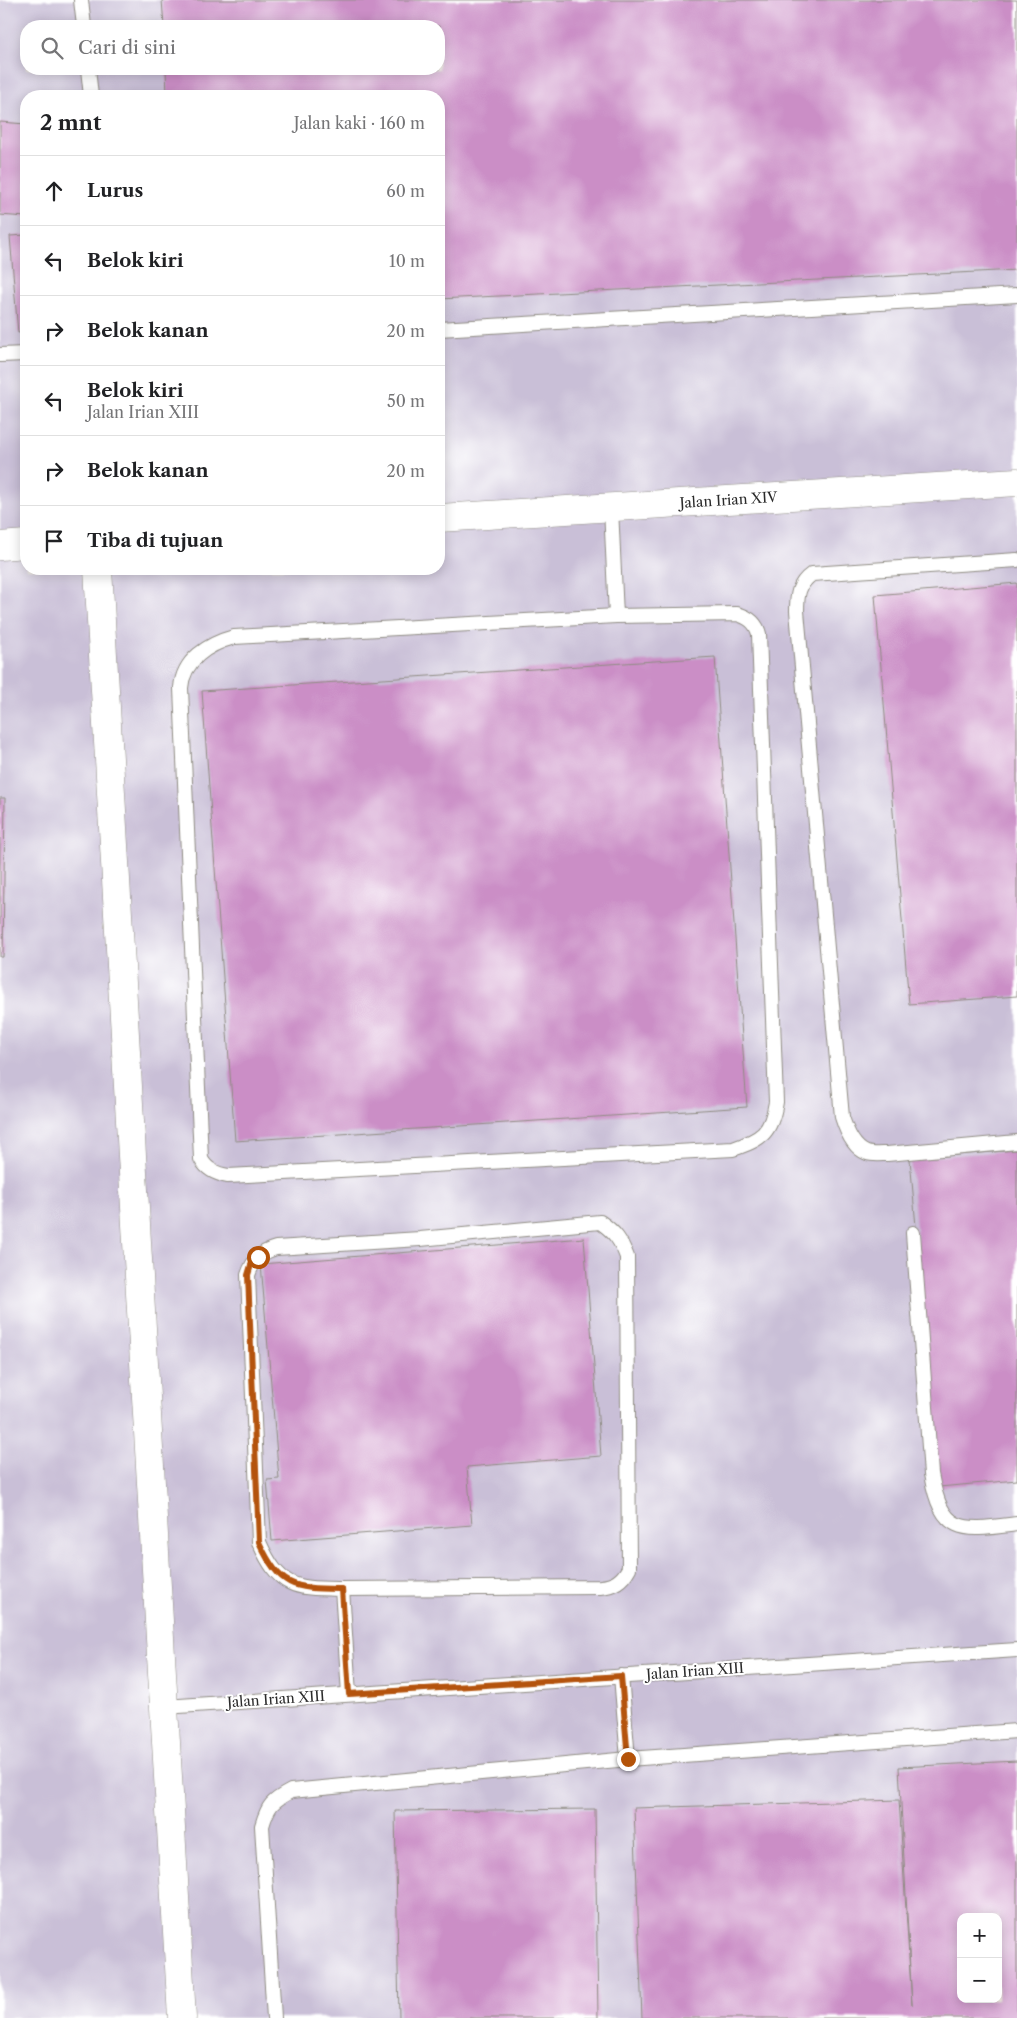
<!DOCTYPE html>
<html lang="id">
<head>
<meta charset="utf-8">
<style>
  body { margin:0; font-family:"Libre Caslon Text",serif; background:#f6f6f6; color:#202124 }
  .controls { position:absolute; right:15px; bottom:15px; display:grid; overflow:hidden; border-radius:10px; box-shadow:0 2px 12px #0003 }
  .controls button { width:45px; height:45px; display:grid; place-items:center; padding:0; border:0; border-bottom:1px solid #e0e0e0; background:#fff; color:#202124; font:25px sans-serif }
  .stop { position:absolute; width:15px; height:15px; margin:-11px; border:4px solid #b45309; border-radius:50%; background:#fff }
  .stop.end { background:#b45309; border-color:#fff; box-shadow:0 1px 5px #0008 }
  .list { margin:0; padding:0; list-style:none }
  h2 { display:flex; justify-content:space-between; align-items:center; height:65px; margin:0; padding:0 20px; font-size:21px }
  h2 small { font-size:16px; font-weight:400; color:#757577 }
  .list li { display:grid; grid-template-columns:32px 1fr auto; gap:15px; align-items:center; box-sizing:border-box; height:70px; padding:0 20px; border-top:1px solid #e0e0e0 }
  .list b { display:block; font-size:19px; white-space:nowrap }
  .list p { margin:0; font-size:16px; white-space:nowrap; color:#757577 }
  .list em { font-size:16px; font-style:normal; color:#757577 }
  .icon { flex:none; width:28px; height:28px; fill:none; stroke:currentColor; stroke-width:2; stroke-linecap:round; stroke-linejoin:round }
  .map { position:relative; flex:none; width:1017px; height:2018px; overflow:hidden }
  .search { position:absolute; background:#fff; box-shadow:0 2px 12px #0003; left:20px; top:20px; width:425px; height:55px; display:flex; align-items:center; gap:12px; box-sizing:border-box; padding:0 18px; border-radius:20px; color:#757577; font-size:19px }
  .panel { position:absolute; background:#fff; box-shadow:0 2px 12px #0003; left:20px; top:90px; width:425px; height:485px; border-radius:20px }
  .map>svg:first-child { display:block }
  .industrial { fill:#c9bfd7; fill-rule:evenodd }
  .building { fill:#cb8ec6; fill-rule:evenodd }
  .lines { fill:none; stroke-linecap:round; stroke-linejoin:round }
  .lane-casing { stroke:#8f8c83; stroke-width:16 }
  .street-casing { stroke:#8f8c83; stroke-width:29 }
  .lane { stroke:#fff; stroke-width:14 }
  .street { stroke:#fff; stroke-width:28 }
  .route { stroke:#b45309; stroke-width:6 }
  .labels { text-anchor:middle; dominant-baseline:central; stroke-width:4; stroke-linejoin:round; paint-order:stroke }
  .street-label { font-size:14px; fill:#2b2b2b; stroke:#fff }
</style>
</head>
<body>
<div class="map">
<svg width="1017" height="2018" viewBox="0 0 1017 2018">
  <rect width="100%" height="100%" fill="#fff"/>
  <filter id="ink" filterUnits="userSpaceOnUse"><feTurbulence type="fractalNoise" baseFrequency=".02" numOctaves="2"/><feDisplacementMap in="SourceGraphic" scale="10" xChannelSelector="R" yChannelSelector="G"/><feConvolveMatrix kernelMatrix="1 2 1 2 8 2 1 2 1" color-interpolation-filters="sRGB"/></filter>
  <filter id="wash" filterUnits="userSpaceOnUse"><feTurbulence type="fractalNoise" baseFrequency=".0096" numOctaves="4" result="noise"/><feDisplacementMap in="SourceGraphic" scale="20" xChannelSelector="R" yChannelSelector="G"/><feGaussianBlur stdDeviation="1.12" result="paint"/><feColorMatrix in="noise" values="0 0 0 0 0 0 0 0 0 0 0 0 0 0 0 0 0 1.4 0 .05"/><feComposite in="paint" operator="in"/></filter>
  <g filter="url(#wash)">
    <rect width="100%" height="100%" fill="#f3eedb"/>
    <path class="industrial" d="M0 0H1017V2018H0ZM26 26H439V69H26ZM26 96H439V569H26ZM961 1917H998V1999H961Z"/>
    <g id="blocks">
      <g class="building">
        <polygon points="162,0 1017,0 1017,270 439,299 439,96 167,96 166,69 439,69 439,26 164,26"/>
        <polygon points="0,122 26,124 26,217 0,215"/>
        <polygon points="26,235 26,332 18,333 10,236"/>
        <polygon points="1017,583 1017,996 909,1004 875,595"/>
        <polygon points="715,657 747,1107 235,1141 202,691"/>
        <polygon points="0,798 5,798 3,957 0,957"/>
        <polygon points="1017,1150 1017,1480 939,1487 910,1159"/>
        <polygon points="584,1238 601,1456 467,1467 472,1525 272,1541 267,1480 279,1479 261,1264"/>
        <path d="M1017 1761V2018H642L634 1808 899 1800 912 2005 899 1767ZM961 1917H998V1999H961Z"/>
        <polygon points="595,1809 598,2018 399,2018 395,1811"/>
      </g>
    </g>
  </g>
  <g filter="url(#ink)">
    <use href="#blocks" fill-opacity="0" stroke="#8f8c83" stroke-width="1"/>
    <g class="lines">
      <g class="lane-casing">
        <g id="lane">
          <polyline points="81,0 84,26"/>
          <polyline points="88,69 91,96"/>
          <polyline points="439,329 1017,295"/>
          <polyline points="0,355 26,354"/>
          <path d="M611 508 616 616 737 614C748 617 756 622 759 634L776 1102C771 1133 762 1139 733 1149L228 1176C216 1174 207 1170 201 1159L181 688C183 660 208 644 234 637L616 616"/>
          <path d="M1017 560 812 574C798 584 797 595 797 611L842 1117C846 1130 853 1148 867 1153 873 1155 881 1154 887 1154L1017 1142"/>
          <path d="M913 1233 931 1474C942 1536 963 1531 1017 1524"/>
          <path d="M342 1589C294 1588 280 1589 259 1542L248 1275C253 1260 261 1252 276 1248L420 1239 600 1222C615 1232 621 1241 627 1257L629 1568C622 1581 614 1586 600 1587L342 1589 349 1694"/>
          <polyline points="621,1676 628,1759 1017,1731"/>
          <polyline points="164,1707 1017,1650"/>
          <path d="M274 2018 262 1826C268 1805 272 1801 291 1791L628 1759"/>
        </g>
      </g>
      <g class="street-casing">
        <g id="street">
          <path id="s1" d="M439 518 1017 482"/>
          <polyline points="0,546 26,544"/>
          <polyline points="98,569 182,2018"/>
        </g>
      </g>
      <use href="#lane" class="lane"/>
      <use href="#street" class="street"/>
    </g>
  </g>
  <g class="lines" filter="url(#ink)">
    <path class="route" d="M258 1257 251 1265 248 1275 259 1542C281 1589 294 1588 342 1589L349 1694 621 1676 628 1759"/>
  </g>
  <g class="labels">
    <g class="street-label">
      <text stroke="none"><textPath href="#s1" startOffset="290">Jalan Irian XIV</textPath></text>
      <text transform="translate(695 1671) rotate(-4)">Jalan Irian XIII</text>
      <text transform="translate(276 1699) rotate(-4)">Jalan Irian XIII</text>
    </g>
  </g>
</svg>
<div class="controls">
<button>+</button>
<button>−</button>
</div>
<div class="stop" style="left:258px;top:1257px"></div>
<div class="stop end" style="left:628px;top:1759px"></div>
<div class="search"><svg class="icon" aria-label="search" viewBox="0 0 24 24"><circle cx="10" cy="10" r="6"/><path d="M15 15l6 6"/></svg>Cari di sini</div>
<section class="panel">
<h2>2 mnt<small>Jalan kaki · 160 m</small></h2>
<ul class="list">
<li><svg class="icon" aria-label="ahead" viewBox="0 0 24 24"><path d="M12 20V5M6 11l6-6 6 6"/></svg><div><b>Lurus</b></div><em>60 m</em></li>
<li><svg class="icon" aria-label="left" viewBox="0 0 24 24"><path d="M17 20v-9H6M10 6l-5 5 5 5"/></svg><div><b>Belok kiri</b></div><em>10 m</em></li>
<li><svg class="icon" aria-label="right" viewBox="0 0 24 24"><path d="M7 20v-9h11M14 6l5 5-5 5"/></svg><div><b>Belok kanan</b></div><em>20 m</em></li>
<li><svg class="icon" aria-label="left" viewBox="0 0 24 24"><path d="M17 20v-9H6M10 6l-5 5 5 5"/></svg><div><b>Belok kiri</b><p>Jalan Irian XIII</p></div><em>50 m</em></li>
<li><svg class="icon" aria-label="right" viewBox="0 0 24 24"><path d="M7 20v-9h11M14 6l5 5-5 5"/></svg><div><b>Belok kanan</b></div><em>20 m</em></li>
<li><svg class="icon" aria-label="arrive" viewBox="0 0 24 24"><path d="M6 21V4h12l-3 4 3 4H6"/></svg><div><b>Tiba di tujuan</b></div></li>
</ul>
</section>
</div>
</body>
</html>
